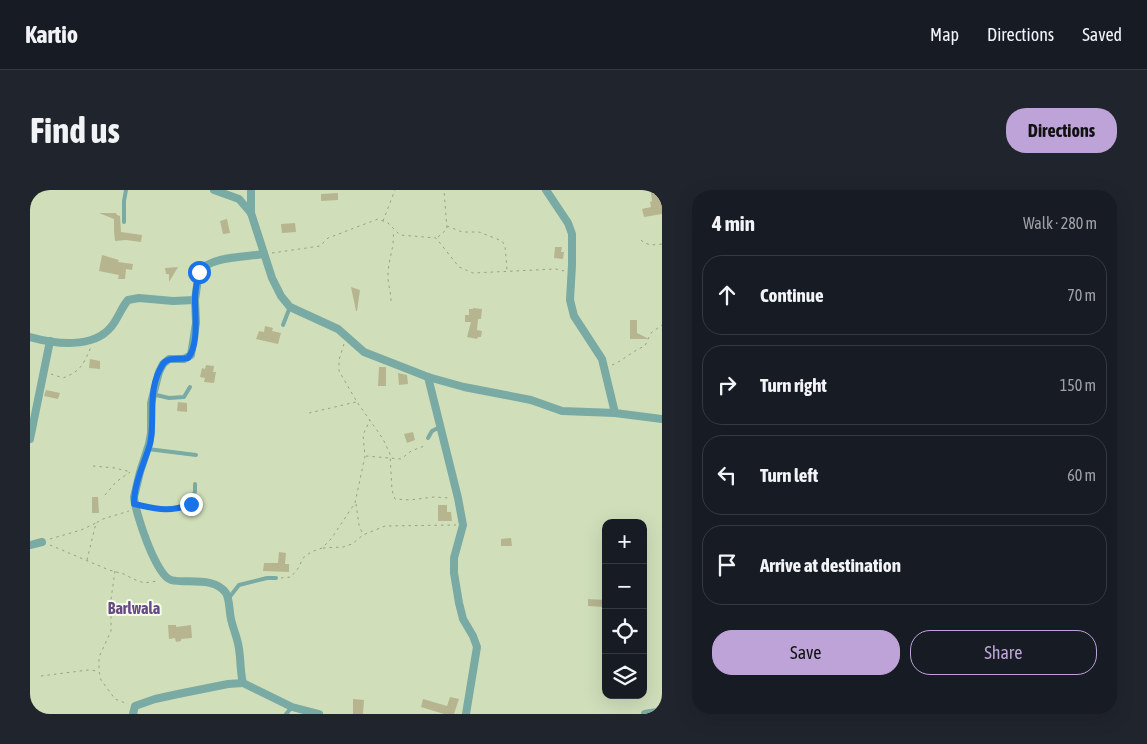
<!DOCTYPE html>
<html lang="en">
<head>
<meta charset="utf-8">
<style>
  body { margin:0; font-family:"Asap Condensed",sans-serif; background:#20242c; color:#f1f3f6 }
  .controls { position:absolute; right:15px; bottom:15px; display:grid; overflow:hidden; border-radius:10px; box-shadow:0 5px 20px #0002 }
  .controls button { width:45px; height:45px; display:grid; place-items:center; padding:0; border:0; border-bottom:1px solid #363941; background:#171b24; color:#f1f3f6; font:25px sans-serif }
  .stop { position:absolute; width:15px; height:15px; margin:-11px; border:4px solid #1a73e8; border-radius:50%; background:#fff }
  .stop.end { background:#1a73e8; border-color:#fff; box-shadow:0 1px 5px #0008 }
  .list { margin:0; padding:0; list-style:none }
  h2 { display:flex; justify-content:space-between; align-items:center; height:65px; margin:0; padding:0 20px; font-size:21px }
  h2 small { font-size:16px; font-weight:400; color:#9ea1a6 }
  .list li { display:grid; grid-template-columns:32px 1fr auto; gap:15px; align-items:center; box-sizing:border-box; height:80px; margin:0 10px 10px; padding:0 10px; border:1px solid #363941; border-radius:20px }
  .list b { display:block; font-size:19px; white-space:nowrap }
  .list em { font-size:16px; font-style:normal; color:#9ea1a6 }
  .actions { display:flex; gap:10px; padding:15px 20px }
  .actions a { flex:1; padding:11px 0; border:1px solid #bea3d9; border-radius:20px; text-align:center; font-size:18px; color:#bea3d9 }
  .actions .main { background:#bea3d9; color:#111 }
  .icon { flex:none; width:28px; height:28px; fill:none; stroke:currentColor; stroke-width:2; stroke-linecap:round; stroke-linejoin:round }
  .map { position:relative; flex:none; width:632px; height:524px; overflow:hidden; border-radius:20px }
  header { display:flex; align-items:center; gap:30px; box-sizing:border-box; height:70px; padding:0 25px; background:#171b24; border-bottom:1px solid #363941 }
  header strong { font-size:24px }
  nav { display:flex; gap:28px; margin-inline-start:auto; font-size:18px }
  .intro { display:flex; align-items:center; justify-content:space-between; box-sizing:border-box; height:120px; padding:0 30px }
  h1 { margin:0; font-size:35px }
  .button { padding:12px 22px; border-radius:20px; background:#bea3d9; color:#111; font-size:18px; font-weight:700 }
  main { display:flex; gap:30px; padding:0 30px }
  aside { flex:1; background:#171b24; border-radius:20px; box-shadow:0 5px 20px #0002 }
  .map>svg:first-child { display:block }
  .building { fill:#b6b58f }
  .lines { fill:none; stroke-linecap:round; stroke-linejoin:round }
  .path { stroke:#96a284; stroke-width:1; stroke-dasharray:2.5 4; stroke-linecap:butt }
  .service { stroke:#79aaa3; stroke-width:4 }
  .minor { stroke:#79aaa3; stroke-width:8 }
  .route { stroke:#1a73e8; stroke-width:6 }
  .labels { text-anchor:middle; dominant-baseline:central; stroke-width:4; stroke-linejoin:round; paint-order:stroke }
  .quarter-label { font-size:16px; font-weight:bold; fill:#664884; stroke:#f5fdea }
</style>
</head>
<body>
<header>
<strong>Kartio</strong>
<nav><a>Map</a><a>Directions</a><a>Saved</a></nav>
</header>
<div class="intro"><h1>Find us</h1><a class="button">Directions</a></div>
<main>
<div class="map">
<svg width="632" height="524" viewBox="0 0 632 524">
  <rect width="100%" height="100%" fill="#d0dfba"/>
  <g class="building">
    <polygon points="632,1 632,24 614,27 612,19 621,17 620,12 622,11 621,3"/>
    <polygon points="308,3 308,10 291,11 291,4"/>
    <polygon points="69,23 86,23 87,25 90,26 91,42 112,45 111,52 96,50 85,51 84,41 84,29"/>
    <polygon points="197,29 200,43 193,44 190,31"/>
    <polygon points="265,33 266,42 252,43 251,34"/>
    <polygon points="525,57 532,57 531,62 534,62 533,69 524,68"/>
    <polygon points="72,65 89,70 88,72 103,74 102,80 96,79 95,89 88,89 89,85 69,81"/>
    <polygon points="148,77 139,92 139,84 136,84 135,78"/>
    <polygon points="321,97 330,100 327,121 326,121"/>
    <polygon points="443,118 452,119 451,129 448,129 447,140 452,141 451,147 448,147 447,149 437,147 441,132 435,132 435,125 439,125 439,119 443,119"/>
    <polygon points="600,130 607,130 607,143 619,149 600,149"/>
    <polygon points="235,136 243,138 242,141 251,143 248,154 226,149 229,141 234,142"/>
    <polygon points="60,169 70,171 70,179 59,178"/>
    <polygon points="176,175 184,176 183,182 186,182 184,193 174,192 175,188 170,187 172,178 175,179"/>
    <polygon points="349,177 356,177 356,196 348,196"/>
    <polygon points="368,183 377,185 378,194 369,195"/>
    <polygon points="16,200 30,203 28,209 14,206"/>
    <polygon points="148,212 157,213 157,222 147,221"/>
    <polygon points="383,242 385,250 377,253 374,244"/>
    <polygon points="62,307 68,307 69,323 62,323"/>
    <polygon points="408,315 417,315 417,322 421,322 422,331 408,331"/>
    <polygon points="481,348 482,356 471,356 471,349"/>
    <polygon points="249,362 256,363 255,374 259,374 259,382 233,381 234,373 248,373"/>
    <polygon points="558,409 575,410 575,417 558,416"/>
    <polygon points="138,435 146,435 146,437 161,435 162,448 151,449 151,451 146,452 145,448 139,449"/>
    <polygon points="420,507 429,509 424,524 414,524 391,517 393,509 417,516"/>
    <polygon points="323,509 334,510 333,524 323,524"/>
  </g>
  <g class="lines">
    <g class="path">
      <polyline points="353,31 365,0"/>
      <polyline points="417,36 432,42 449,42 472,51 475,56 477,80"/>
      <polyline points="408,47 417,39 414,0"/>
      <path d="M611 50C617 56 624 55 632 54"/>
      <polyline points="242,63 290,56 298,48 348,29 358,33 370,45 406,48 429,77 443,83 526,79 534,81"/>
      <path d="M361 111C361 101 357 92 358 83 359 67 365 56 363 40"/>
      <polyline points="314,154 309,170 309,181 327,212 353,249 360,264 362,300 365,309 380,310 404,307 420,308"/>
      <path d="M582 175C594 170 602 161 615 156L621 143 632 135"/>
      <path d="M21 184 33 188C51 181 53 175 61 157"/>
      <polyline points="279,223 326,212"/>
      <polyline points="336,266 371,269 381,261 397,255"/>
      <polyline points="63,276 85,278 101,282"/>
      <polyline points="75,305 86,292 100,282"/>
      <polyline points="326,314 329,335 333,345"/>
      <polyline points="20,349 51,340 66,333"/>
      <polyline points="20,355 79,380 94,384 103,389 114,393 128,391"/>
      <polyline points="293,358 313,357 322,354 333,345 355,336 426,335"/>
      <polyline points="57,370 66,333 73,329 99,321"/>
      <polyline points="85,381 81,409 81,441 69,467 69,481 71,490 85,509 98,514"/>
      <polyline points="251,388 261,387 269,377 273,368 281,362 292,358 301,349 325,313 335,266 333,245 340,230"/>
      <polyline points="11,486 58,480 68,481"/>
    </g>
    <g class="service">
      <polyline points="94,32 94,11 96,0"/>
      <polyline points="253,135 260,117"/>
      <polyline points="122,204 139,208 154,207 160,197"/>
      <polyline points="398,248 402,241 410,237"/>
      <polyline points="118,259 166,265"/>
      <path d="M107 315C129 320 139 322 161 314L165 301V294"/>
      <polyline points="198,409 209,395 237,388 246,388"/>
      <polyline points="256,524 262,517"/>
    </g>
    <g class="minor">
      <polyline points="184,0 209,9 221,23 242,88 251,106 260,117 308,139 334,162 398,187 434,197 501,210 532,221 585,223 632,229"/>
      <polyline points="221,0 221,23"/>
      <polyline points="516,0 538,33 542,44 542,75 540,110 544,126 572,169 585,223"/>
      <path d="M165 110 166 133 161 165 154 169H139L133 174 129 182 121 213V243L119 254 110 282 104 307C105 322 126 386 141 390 156 394 184 386 196 403 200 410 199 421 201 429 203 439 208 449 209 459 211 471 210 482 213 493L262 517 289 524"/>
      <path d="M0 147C25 154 63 159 81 137 88 129 91 118 98 110L109 108 143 111 165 110 169 82C180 66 216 67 234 64"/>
      <polyline points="398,187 428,308 433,335 424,368 424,383 429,413 433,429 443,446 447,457 436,524"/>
      <polyline points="0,249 20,151"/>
      <polyline points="0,355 12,352"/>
      <polyline points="103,524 105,516 125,509 148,504 198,494 213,493"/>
      <polyline points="615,524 632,521"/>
    </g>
  </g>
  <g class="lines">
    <path class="route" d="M161 314C139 323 127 319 104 314 104 293 114 274 120 254 126 228 116 200 133 174 138 166 150 170 158 168 169 155 165 126 165 109 165 100 167 91 169 82"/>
  </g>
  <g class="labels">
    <g class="quarter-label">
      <text x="104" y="418">Barlwala</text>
    </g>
  </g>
</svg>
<div class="controls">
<button>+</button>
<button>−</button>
<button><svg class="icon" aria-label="locate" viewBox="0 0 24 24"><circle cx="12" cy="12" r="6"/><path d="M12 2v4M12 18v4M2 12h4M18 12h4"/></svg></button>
<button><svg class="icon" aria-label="layers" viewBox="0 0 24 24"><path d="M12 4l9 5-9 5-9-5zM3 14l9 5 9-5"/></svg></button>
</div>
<div class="stop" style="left:169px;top:82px"></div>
<div class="stop end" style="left:161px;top:314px"></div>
</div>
<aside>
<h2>4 min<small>Walk · 280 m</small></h2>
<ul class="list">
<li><svg class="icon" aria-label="ahead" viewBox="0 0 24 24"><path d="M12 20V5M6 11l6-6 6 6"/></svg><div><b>Continue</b></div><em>70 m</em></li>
<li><svg class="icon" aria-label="right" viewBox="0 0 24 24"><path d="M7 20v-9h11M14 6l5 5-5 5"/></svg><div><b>Turn right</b></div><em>150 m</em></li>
<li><svg class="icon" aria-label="left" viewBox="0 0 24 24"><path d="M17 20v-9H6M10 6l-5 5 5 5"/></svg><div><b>Turn left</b></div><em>60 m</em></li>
<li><svg class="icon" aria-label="arrive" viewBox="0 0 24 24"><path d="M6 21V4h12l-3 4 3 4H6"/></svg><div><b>Arrive at destination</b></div></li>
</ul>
<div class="actions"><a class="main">Save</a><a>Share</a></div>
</aside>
</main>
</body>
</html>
